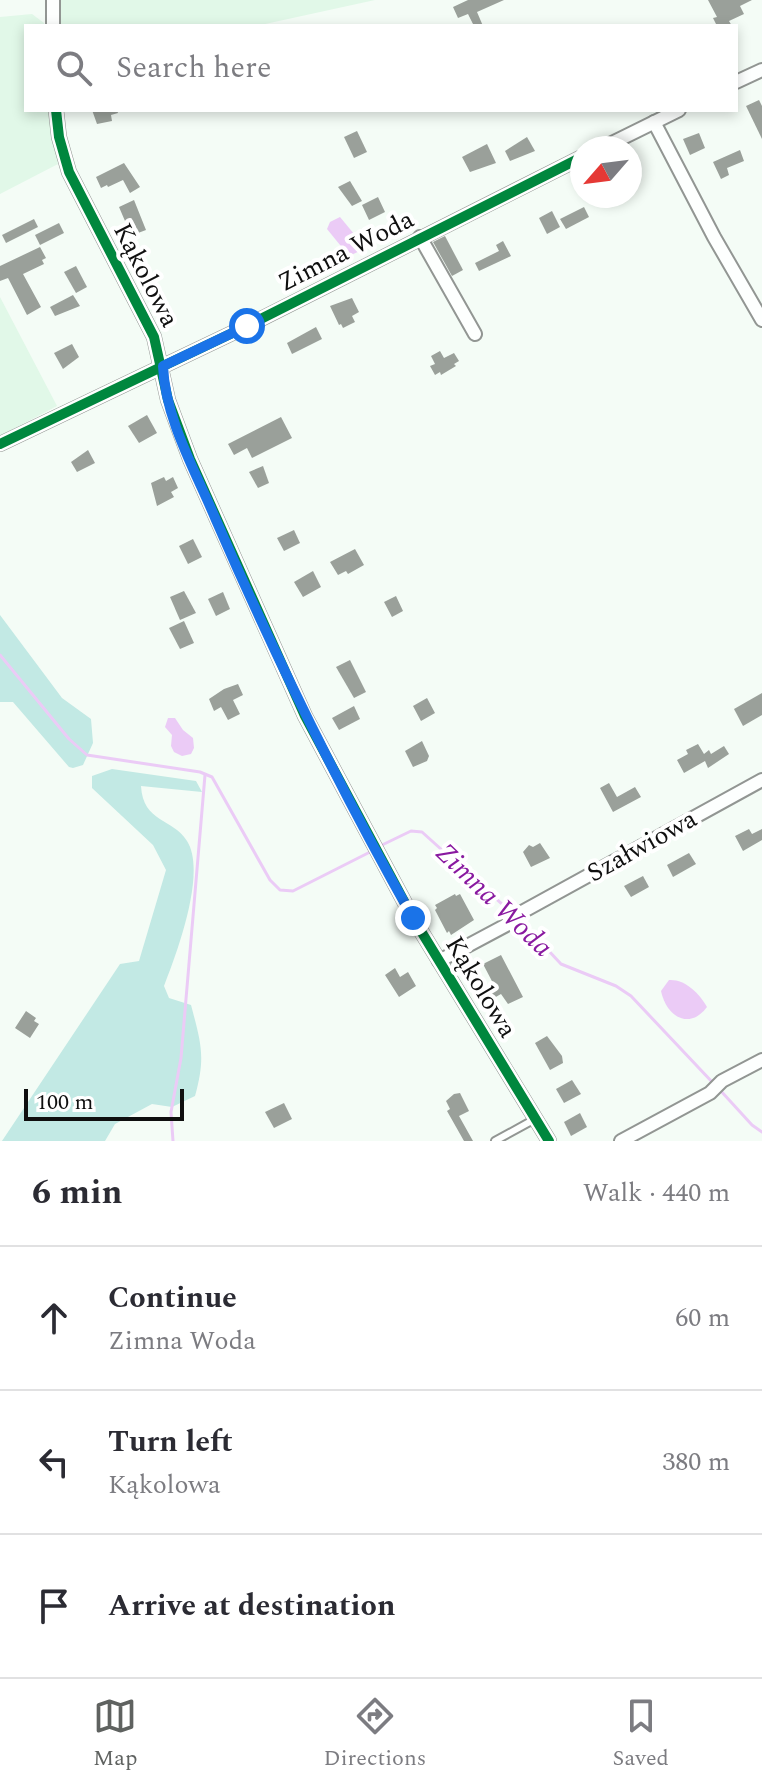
<!DOCTYPE html>
<html lang="en">
<head>
<meta charset="utf-8">
<style>
  body { margin:0; font-family:Spectral,serif; background:#f7f7f7; color:#2b2b33 }
  .compass { position:absolute; left:570px; top:136px; width:72px; height:72px; border-radius:50%; background:#fff; box-shadow:0 4px 12px #0003; rotate:242deg }
  .scale { position:absolute; left:24px; bottom:20px; width:160px; box-sizing:border-box; padding-left:8px; border:4px solid #0f0f0f; border-top:0; font-size:22px; line-height:28px; white-space:nowrap; color:#0f0f0f; -webkit-text-stroke:6px #fff; paint-order:stroke }
  .stop { position:absolute; width:24px; height:24px; margin:-18px; border:6px solid #1a73e8; border-radius:50%; background:#fff }
  .stop.end { background:#1a73e8; border-color:#fff; box-shadow:0 2px 8px #0008 }
  .list { margin:0; padding:0; list-style:none }
  h2 { display:flex; justify-content:space-between; align-items:center; height:104px; margin:0; padding:0 32px; font-size:34px }
  h2 small { font-size:26px; font-weight:400; color:#7c7c81 }
  .list li { display:grid; grid-template-columns:52px 1fr auto; gap:24px; align-items:center; box-sizing:border-box; height:144px; padding:0 32px; border-top:2px solid #e1e1e2 }
  .list b { display:block; font-size:30px; white-space:nowrap }
  .list p { margin:0; font-size:26px; white-space:nowrap; color:#7c7c81 }
  .list em { font-size:26px; font-style:normal; color:#7c7c81 }
  .icon { flex:none; width:44px; height:44px; fill:none; stroke:currentColor; stroke-width:2; stroke-linecap:round; stroke-linejoin:round }
  .map { position:relative; flex:none; width:762px; height:1141px; overflow:hidden }
  .search { position:absolute; background:#fff; box-shadow:0 4px 12px #0003; left:24px; right:24px; top:24px; height:88px; display:flex; align-items:center; gap:20px; box-sizing:border-box; padding:0 28px; border-radius:0px; color:#7c7c81; font-size:30px }
  .sheet { height:536px; background:#fff }
  nav { display:flex; justify-content:space-around; align-items:center; box-sizing:border-box; height:112px; border-top:2px solid #e1e1e2; background:#fff; font-size:22px; color:#7c7c81 }
  nav a { display:grid; justify-items:center; gap:4px }
  nav .on { color:#5f6260 }
  .map>svg:first-child { display:block }
  .farmland { fill:#e1f8e8 }
  .forest { fill:#c2e9e4 }
  .water { fill:#ebcbf6 }
  .lines { fill:none; stroke-linecap:round; stroke-linejoin:round }
  .stream { stroke:#ebcbf6; stroke-width:3 }
  .building { fill:#9aa09a }
  .lane-casing { stroke:#929693; stroke-width:10 }
  .street-casing { stroke:#929693; stroke-width:16 }
  .lane { stroke:#fdfffe; stroke-width:6 }
  .street { stroke:#fdfffe; stroke-width:12 }
  .cycleway-casing { stroke:#fff; stroke-width:15 }
  .cycleway { stroke:#00873e; stroke-width:10 }
  .route { stroke:#1a73e8; stroke-width:10 }
  .labels { text-anchor:middle; dominant-baseline:central; stroke-width:8; stroke-linejoin:round; paint-order:stroke }
  .street-label { font-size:26px; fill:#0f0f0f; stroke:#fff }
  .water-label { font-size:28px; font-style:italic; fill:#8919a0; stroke:#fff }
</style>
</head>
<body>
<div class="map">
<svg width="762" height="1141" viewBox="0 0 762 1141">
  <rect width="100%" height="100%" fill="#f4fcf6"/>
  <g class="farmland">
    <polygon points="57,0 375,0 256,26 59,26"/>
    <polygon points="32,14 44,23 44,26 26,26 26,110 49,110 58,164 0,194 0,17"/>
    <polygon points="0,297 57,406 0,436"/>
  </g>
  <g class="forest">
    <polygon points="0,615 62,698 91,719 93,743 83,765 73,768 69,767 13,702 0,702"/>
    <path d="M112 769 196 781 202 792 141 786C143 823 173 818 187 841 207 872 177 953 164 986L169 998 191 1005C201 1043 206 1057 195 1096L172 1107 152 1104 115 1124 105 1141H2L120 964 139 961 166 870 153 845 92 788V776Z"/>
  </g>
  <g class="water">
    <polygon points="340,217 364,246 362,250 349,256 327,229 330,222"/>
    <polygon points="168,718 175,718 183,730 193,738 194,748 191,754 182,756 174,752 171,746 172,735 165,727"/>
    <path d="M669 980C685 979 699 993 707 1007 689 1031 666 1016 661 991Z"/>
  </g>
  <g class="lines">
    <g class="stream">
      <polyline points="0,655 69,739 87,755 200,772 212,777 270,880 280,890 293,891 374,850"/>
      <polyline points="380,846 411,831 422,832 513,914"/>
      <polyline points="519,919 561,964 616,986 631,996 714,1084"/>
      <polyline points="720,1090 752,1125 762,1132"/>
      <polyline points="173,1141 171,1112 181,1058 205,775"/>
    </g>
  </g>
  <g class="building">
    <polygon points="468,0 504,0 477,12 483,26 474,26 468,14 458,18 453,7"/>
    <polygon points="708,0 752,0 740,6 744,14 729,21 732,26 717,26 713,18 717,17"/>
    <polygon points="759,100 762,106 762,139 746,106"/>
    <polygon points="92,110 117,110 118,113 111,115 112,121 97,124"/>
    <polygon points="357,131 367,152 354,158 344,137"/>
    <polygon points="699,133 705,148 690,155 683,139"/>
    <polygon points="527,137 535,151 510,161 505,151"/>
    <polygon points="487,144 496,163 470,172 462,157"/>
    <polygon points="740,150 744,161 727,168 729,175 721,179 713,162"/>
    <polygon points="124,163 140,187 130,193 123,180 108,187 107,185 101,188 96,177"/>
    <polygon points="350,181 362,201 352,206 338,187"/>
    <polygon points="378,197 385,212 369,220 362,205"/>
    <polygon points="134,200 146,230 138,233 131,218 125,221 119,207"/>
    <polygon points="584,207 589,217 566,229 560,219"/>
    <polygon points="552,211 560,227 547,234 539,218"/>
    <polygon points="34,219 38,227 6,243 2,235"/>
    <polygon points="59,223 64,233 40,245 35,235"/>
    <polygon points="445,236 463,270 452,276 433,242"/>
    <polygon points="503,241 511,256 479,271 475,263 499,251 496,245"/>
    <polygon points="40,247 46,258 42,260 44,264 23,274 41,307 27,315 8,278 0,281 0,266"/>
    <polygon points="76,266 87,287 76,293 64,272"/>
    <polygon points="73,295 80,306 55,316 50,307"/>
    <polygon points="352,298 359,312 352,316 355,322 343,328 341,324 339,325 330,306"/>
    <polygon points="316,327 322,339 292,354 287,343"/>
    <polygon points="72,344 79,357 63,369 54,353"/>
    <polygon points="440,351 444,358 454,353 459,361 454,364 456,366 441,375 440,372 435,375 430,366 435,364 431,356"/>
    <polygon points="147,415 157,433 139,443 128,426"/>
    <polygon points="281,417 292,438 252,458 247,448 234,455 228,444"/>
    <polygon points="88,450 95,463 77,472 71,462"/>
    <polygon points="263,466 269,483 258,488 249,472"/>
    <polygon points="164,477 166,481 173,477 178,488 171,492 174,497 157,506 151,483"/>
    <polygon points="294,530 300,543 284,551 277,538"/>
    <polygon points="193,539 202,557 188,564 179,546"/>
    <polygon points="355,549 364,565 348,574 346,571 338,575 330,562"/>
    <polygon points="313,571 321,587 303,597 294,582"/>
    <polygon points="184,591 196,613 180,620 170,597"/>
    <polygon points="223,592 230,609 216,616 208,599"/>
    <polygon points="396,596 403,611 392,617 384,602"/>
    <polygon points="184,621 194,643 180,649 169,628"/>
    <polygon points="350,660 366,692 354,698 336,667"/>
    <polygon points="238,684 243,695 233,700 240,714 228,720 221,707 214,711 209,699 224,689"/>
    <polygon points="762,693 762,715 743,726 734,709"/>
    <polygon points="427,698 435,713 421,721 413,706"/>
    <polygon points="354,706 360,719 339,730 332,718"/>
    <polygon points="422,741 429,756 427,761 413,767 405,751"/>
    <polygon points="698,744 704,754 709,750 711,754 724,746 729,754 708,768 705,761 684,773 677,760 688,754 686,750"/>
    <polygon points="609,783 617,797 635,787 641,797 613,812 600,788"/>
    <polygon points="749,829 752,834 762,829 762,840 743,851 735,836"/>
    <polygon points="540,843 550,858 531,867 523,852 529,845 533,847"/>
    <polygon points="689,853 696,864 673,877 667,865"/>
    <polygon points="643,876 649,887 631,897 624,886"/>
    <polygon points="455,894 456,896 460,894 474,920 451,935 449,931 447,933 435,910 437,908 435,905"/>
    <polygon points="501,955 523,997 508,1004 501,994 494,998 489,988 494,985 483,964"/>
    <polygon points="395,968 400,977 408,972 416,986 399,997 385,975"/>
    <polygon points="26,1011 36,1018 34,1021 39,1024 30,1038 15,1028"/>
    <polygon points="547,1036 562,1056 563,1063 550,1070 535,1043"/>
    <polygon points="572,1080 581,1094 564,1103 556,1089"/>
    <polygon points="460,1093 469,1111 459,1116 473,1141 464,1141 447,1111 450,1109 446,1101 454,1094"/>
    <polygon points="284,1103 292,1119 274,1128 265,1112"/>
    <polygon points="580,1113 587,1127 571,1136 564,1122"/>
  </g>
  <g class="lines">
    <g class="lane-casing">
      <polyline id="lane" points="495,1141 535,1119"/>
    </g>
    <g class="street-casing">
      <g id="street">
        <polyline points="53,0 53,26"/>
        <polyline points="736,82 762,70"/>
        <polyline points="56,110 59,137 69,172 154,337 168,400 190,459 305,716 413,918 549,1141"/>
        <polyline points="654,122 714,237 762,320"/>
        <polyline points="602,148 679,110"/>
        <polyline points="420,237 475,334"/>
        <polyline points="0,444 247,326 582,157"/>
        <polyline points="439,961 512,922 522,912 762,780"/>
        <polyline points="621,1141 710,1093 722,1081 762,1060"/>
      </g>
    </g>
    <use href="#lane" class="lane"/>
    <use href="#street" class="street"/>
    <g class="cycleway-casing">
      <g id="cycleway">
        <polyline points="56,110 59,137 69,172 154,337 168,400 190,459 305,716 413,918 549,1141"/>
        <polyline points="0,444 247,326 582,157"/>
      </g>
    </g>
    <use href="#cycleway" class="cycleway"/>
  </g>
  <g class="lines">
    <path class="route" d="M247 326 163 366C165 419 196 472 216 520 275 656 340 789 413 918"/>
  </g>
  <g class="labels">
    <g class="street-label">
      <text transform="translate(346 251) rotate(-27)">Zimna Woda</text>
      <text transform="translate(146 275) rotate(63)">Kąkolowa</text>
      <text transform="translate(642 846) rotate(-29)">Szałwiowa</text>
      <text transform="translate(481 987) rotate(59)">Kąkolowa</text>
    </g>
    <g class="water-label">
      <text transform="translate(494 900) rotate(44)">Zimna Woda</text>
    </g>
  </g>
</svg>
<svg class="compass" viewBox="-18 -18 36 36"><path d="M0-13l5 13h-10z" fill="#e53935"/><path d="M0 13l5-13h-10z" fill="#7c7c81"/></svg>
<div class="scale">100 m</div>
<div class="stop" style="left:247px;top:326px"></div>
<div class="stop end" style="left:413px;top:918px"></div>
<div class="search"><svg class="icon" aria-label="search" viewBox="0 0 24 24"><circle cx="10" cy="10" r="6"/><path d="M15 15l6 6"/></svg>Search here</div>
</div>
<section class="sheet">
<h2>6 min<small>Walk · 440 m</small></h2>
<ul class="list">
<li><svg class="icon" aria-label="ahead" viewBox="0 0 24 24"><path d="M12 20V5M6 11l6-6 6 6"/></svg><div><b>Continue</b><p>Zimna Woda</p></div><em>60 m</em></li>
<li><svg class="icon" aria-label="left" viewBox="0 0 24 24"><path d="M17 20v-9H6M10 6l-5 5 5 5"/></svg><div><b>Turn left</b><p>Kąkolowa</p></div><em>380 m</em></li>
<li><svg class="icon" aria-label="arrive" viewBox="0 0 24 24"><path d="M6 21V4h12l-3 4 3 4H6"/></svg><div><b>Arrive at destination</b></div></li>
</ul>
</section>
<nav>
<a class="on"><svg class="icon" aria-label="map" viewBox="0 0 24 24"><path d="M3 6l6-2 6 2 6-2v14l-6 2-6-2-6 2zM9 4v14M15 6v14"/></svg>Map</a>
<a><svg class="icon" aria-label="directions" viewBox="0 0 24 24"><path d="M12 3l9 9-9 9-9-9zM9 14v-3h6M13 9l2 2-2 2"/></svg>Directions</a>
<a><svg class="icon" aria-label="saved" viewBox="0 0 24 24"><path d="M7 4h10v16l-5-4-5 4z"/></svg>Saved</a>
</nav>
</body>
</html>
